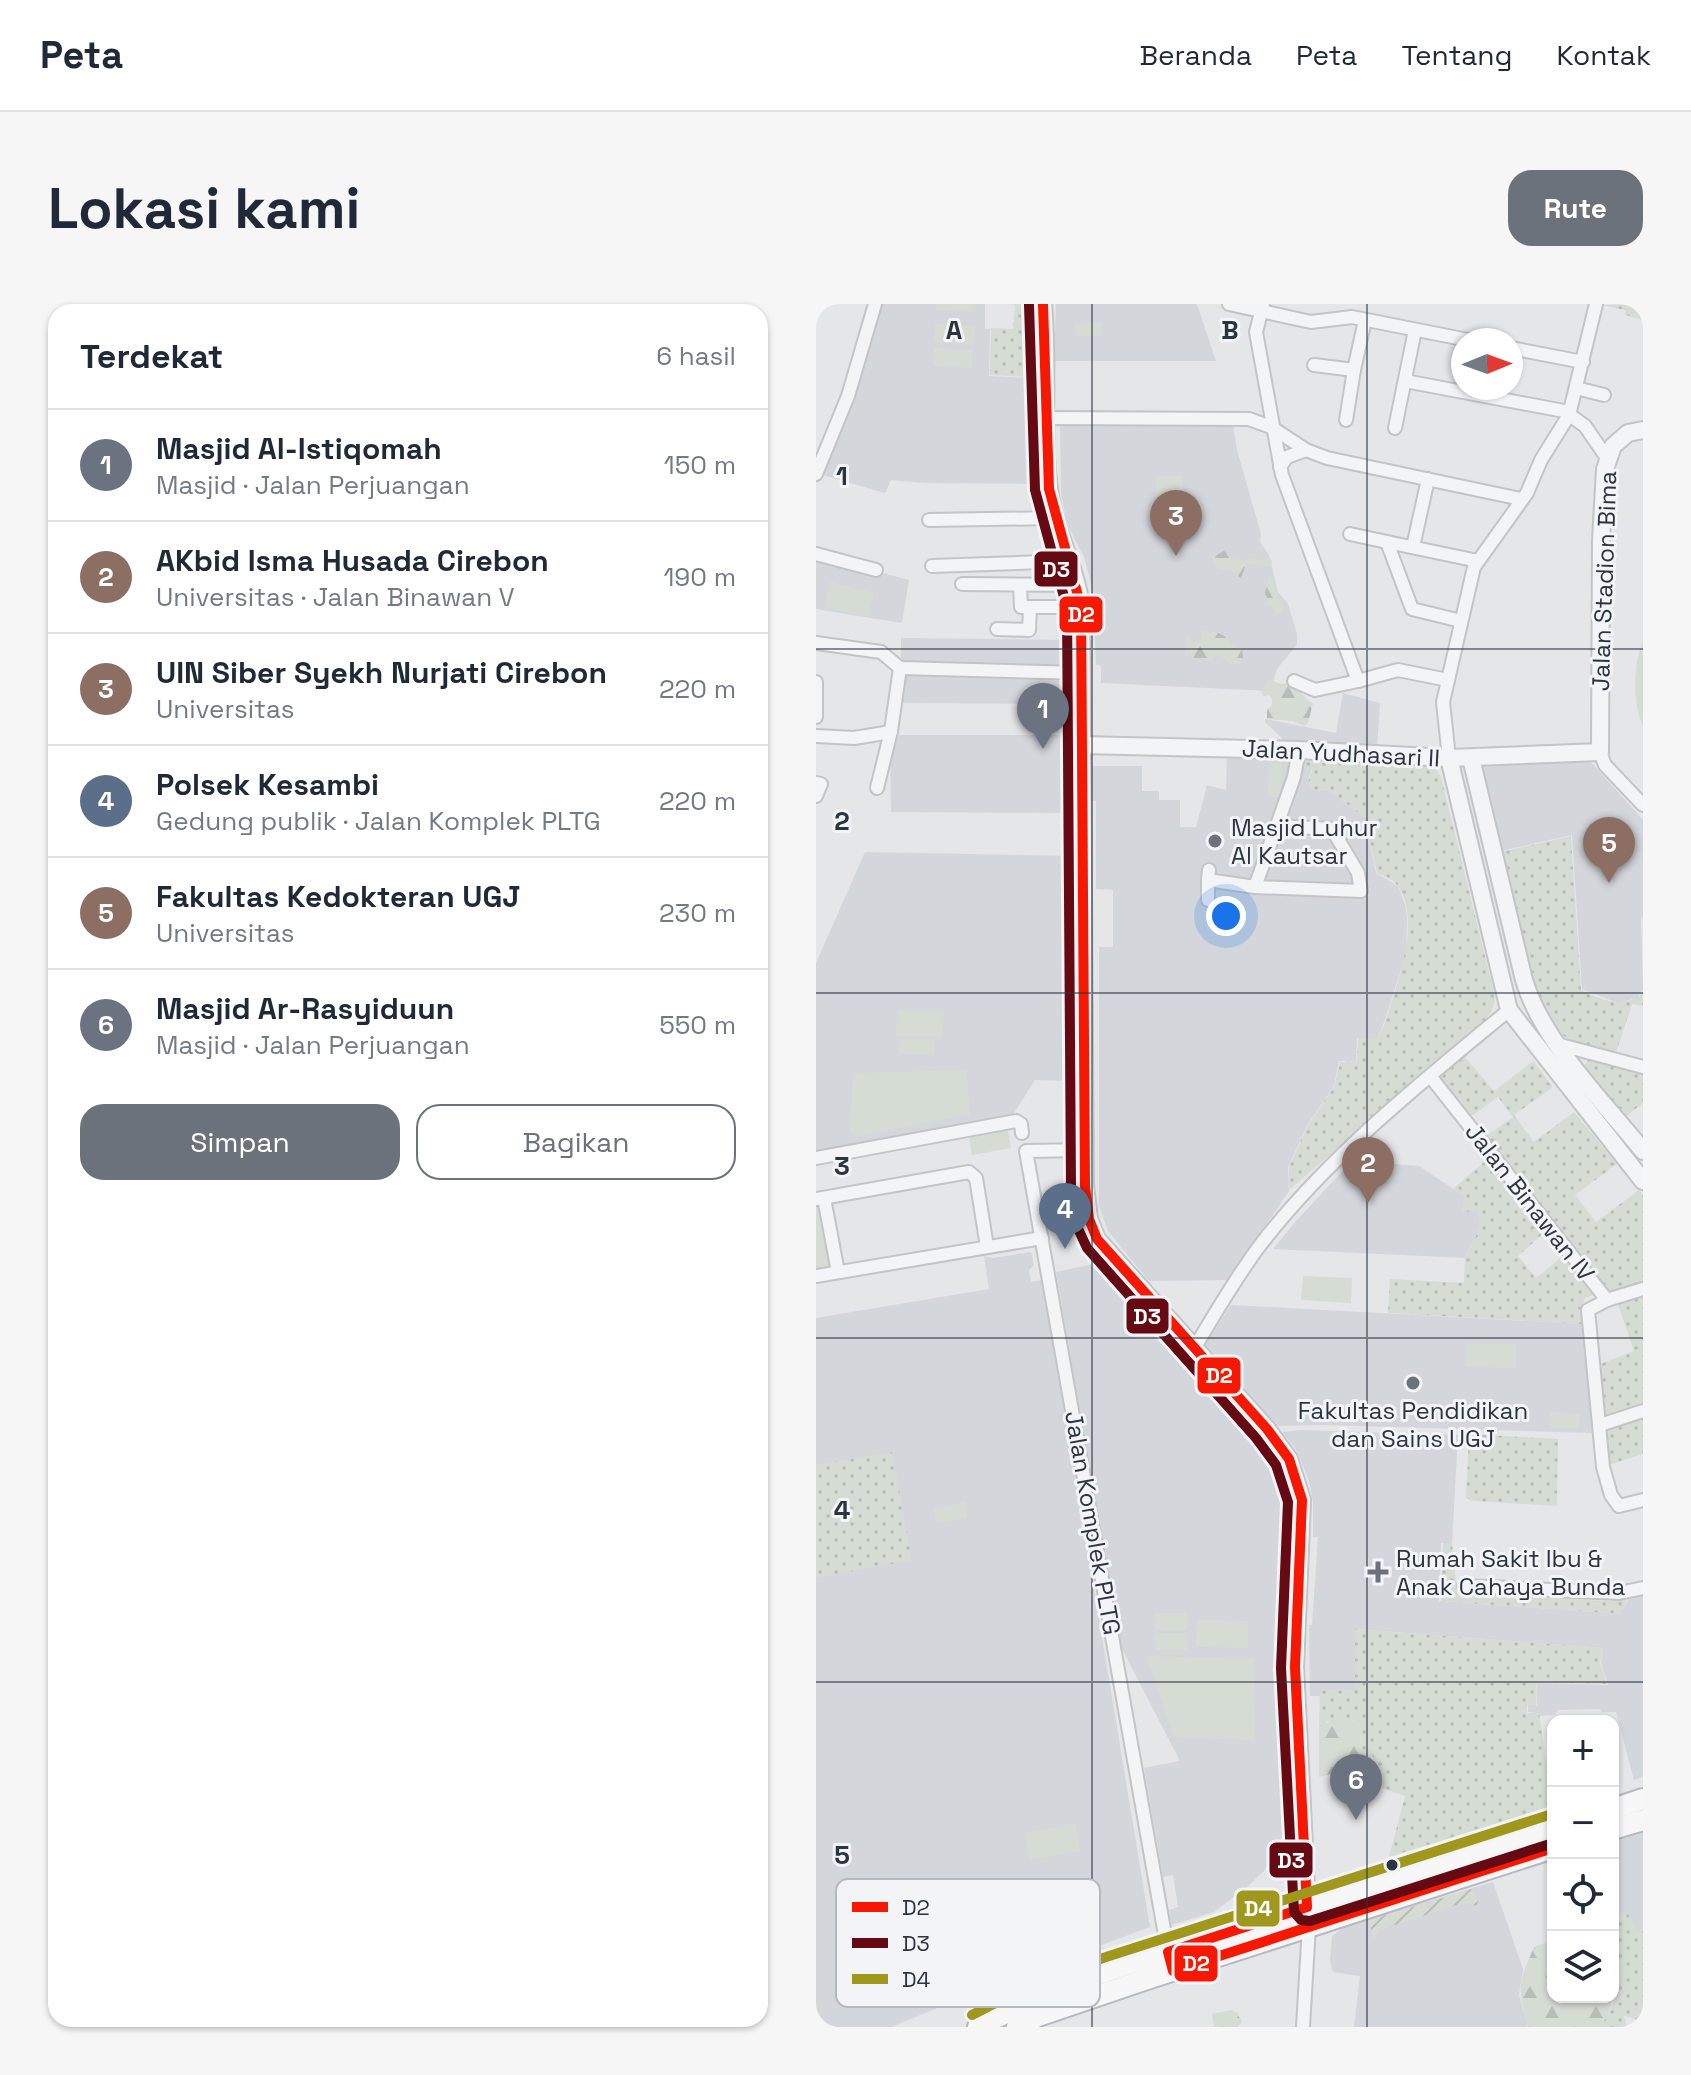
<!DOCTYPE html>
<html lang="id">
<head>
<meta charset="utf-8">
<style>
  body { margin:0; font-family:"Space Grotesk",sans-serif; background:#f6f6f7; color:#1f2937 }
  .controls { position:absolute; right:24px; bottom:24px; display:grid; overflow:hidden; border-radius:16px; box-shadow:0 2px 6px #0004 }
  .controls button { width:72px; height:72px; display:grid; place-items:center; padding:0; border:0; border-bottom:2px solid #e0e1e3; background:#fff; color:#1f2937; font:40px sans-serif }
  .compass { position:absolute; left:635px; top:24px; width:72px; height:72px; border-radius:50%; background:#fff; box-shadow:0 2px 6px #0004; rotate:89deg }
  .you { position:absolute; left:410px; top:612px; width:28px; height:28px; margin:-20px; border:6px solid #fff; border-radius:50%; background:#1a73e8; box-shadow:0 0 0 12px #1a73e833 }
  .badge { display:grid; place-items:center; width:52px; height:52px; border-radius:50%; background:#6c727b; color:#fff; font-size:26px; font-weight:700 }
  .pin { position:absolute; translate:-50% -66px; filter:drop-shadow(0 2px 4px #0008) }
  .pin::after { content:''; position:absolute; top:42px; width:28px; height:24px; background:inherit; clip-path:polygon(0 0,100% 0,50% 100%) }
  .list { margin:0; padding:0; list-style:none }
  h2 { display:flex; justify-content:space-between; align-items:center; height:104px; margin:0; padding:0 32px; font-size:34px }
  h2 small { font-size:26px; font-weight:400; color:#747a83 }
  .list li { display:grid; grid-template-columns:52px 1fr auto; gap:24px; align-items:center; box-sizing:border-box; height:112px; padding:0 32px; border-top:2px solid #e0e1e3 }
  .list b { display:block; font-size:30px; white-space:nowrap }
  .list p { margin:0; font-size:26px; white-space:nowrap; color:#747a83 }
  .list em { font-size:26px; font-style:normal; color:#747a83 }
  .actions { display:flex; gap:16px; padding:24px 32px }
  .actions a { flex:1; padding:18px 0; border:2px solid #6c727b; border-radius:24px; text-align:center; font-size:28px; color:#6c727b }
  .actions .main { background:#6c727b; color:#fff }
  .icon { flex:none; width:44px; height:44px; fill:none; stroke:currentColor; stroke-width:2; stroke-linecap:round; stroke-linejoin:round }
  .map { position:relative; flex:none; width:827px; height:1723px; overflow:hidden; border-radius:24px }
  header { display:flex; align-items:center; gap:48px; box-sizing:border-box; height:112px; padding:0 40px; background:#fff; border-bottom:2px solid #e0e1e3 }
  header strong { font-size:38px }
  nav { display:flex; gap:44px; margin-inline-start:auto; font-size:28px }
  .intro { display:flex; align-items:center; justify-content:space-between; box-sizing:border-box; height:192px; padding:0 48px }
  h1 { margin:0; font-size:56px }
  .button { padding:20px 36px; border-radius:24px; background:#6c727b; color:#fff; font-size:28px; font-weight:700 }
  main { display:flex; gap:48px; padding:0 48px }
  aside { flex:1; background:#fff; border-radius:24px; box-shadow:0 2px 6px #0004 }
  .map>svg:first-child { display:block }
  .built { fill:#d3d6db }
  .grass { fill:url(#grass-dots) }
  .forest { fill:url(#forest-firs) }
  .park { fill:#d5dcd4 }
  .garden { fill:url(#garden-furrows) }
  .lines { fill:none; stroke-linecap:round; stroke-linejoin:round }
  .minor-casing { stroke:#c2c4c6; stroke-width:16 }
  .tertiary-casing { stroke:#c2c4c6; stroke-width:20 }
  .trunk-casing { stroke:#b6b9bd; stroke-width:24 }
  .minor { stroke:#f3f4f5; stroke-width:12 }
  .tertiary { stroke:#f3f4f5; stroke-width:16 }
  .trunk { stroke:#f7f7f7; stroke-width:20 }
  .bus-1-casing { stroke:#f2f4f7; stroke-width:16 }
  .bus-2-casing { stroke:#f2f4f7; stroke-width:16 }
  .bus-3-casing { stroke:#f2f4f7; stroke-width:16 }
  .bus-1 { stroke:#f61800; stroke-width:10 }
  .bus-2 { stroke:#650912; stroke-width:10 }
  .bus-3 { stroke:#a0981d; stroke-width:10 }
  .grid { fill:none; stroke:#2b3441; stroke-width:2; stroke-opacity:0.55 }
  .poi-dot { fill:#6c727b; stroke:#f2f4f7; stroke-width:3 }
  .bus-dot { fill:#2b3441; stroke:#f2f4f7; stroke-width:3 }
  .labels { text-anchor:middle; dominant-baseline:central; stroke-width:6; stroke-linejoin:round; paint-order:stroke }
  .street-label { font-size:24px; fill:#2b3441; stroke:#f2f4f7 }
  .poi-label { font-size:24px; fill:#2b3441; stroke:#f2f4f7; text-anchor:start }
  .key { fill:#f2f4f7; stroke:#b6bac0; stroke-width:2 }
  .key-label { font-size:22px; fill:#2b3441 }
  .grid-label { font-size:26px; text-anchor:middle; font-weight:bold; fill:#2b3441; stroke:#f2f4f7; stroke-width:6; stroke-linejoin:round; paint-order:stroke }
  .line-badge { stroke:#f2f4f7; stroke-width:3 }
  .badge-label { font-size:22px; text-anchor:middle; font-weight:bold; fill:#fff }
</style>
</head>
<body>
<header>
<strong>Peta</strong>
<nav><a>Beranda</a><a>Peta</a><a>Tentang</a><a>Kontak</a></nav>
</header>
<div class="intro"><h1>Lokasi kami</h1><a class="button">Rute</a></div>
<main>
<aside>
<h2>Terdekat<small>6 hasil</small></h2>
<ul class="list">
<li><span class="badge" style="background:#6b7280">1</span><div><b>Masjid Al-Istiqomah</b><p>Masjid · Jalan Perjuangan</p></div><em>150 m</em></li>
<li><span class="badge" style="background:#8d6e63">2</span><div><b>AKbid Isma Husada Cirebon</b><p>Universitas · Jalan Binawan V</p></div><em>190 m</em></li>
<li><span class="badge" style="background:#8d6e63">3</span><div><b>UIN Siber Syekh Nurjati Cirebon</b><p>Universitas</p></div><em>220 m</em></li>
<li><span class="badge" style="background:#5c6f8a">4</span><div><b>Polsek Kesambi</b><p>Gedung publik · Jalan Komplek PLTG</p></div><em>220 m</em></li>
<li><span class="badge" style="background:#8d6e63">5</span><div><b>Fakultas Kedokteran UGJ</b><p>Universitas</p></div><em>230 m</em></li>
<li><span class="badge" style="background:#6b7280">6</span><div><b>Masjid Ar-Rasyiduun</b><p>Masjid · Jalan Perjuangan</p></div><em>550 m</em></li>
</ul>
<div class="actions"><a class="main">Simpan</a><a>Bagikan</a></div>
</aside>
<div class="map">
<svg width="827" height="1723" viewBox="0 0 827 1723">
  <defs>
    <pattern id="grass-dots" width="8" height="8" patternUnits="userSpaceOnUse" patternTransform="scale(2)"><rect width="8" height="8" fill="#d5dcd4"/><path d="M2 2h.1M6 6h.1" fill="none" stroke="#b7bdb7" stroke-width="1.8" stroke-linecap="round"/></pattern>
    <pattern id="forest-firs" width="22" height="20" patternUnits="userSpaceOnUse" patternTransform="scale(2)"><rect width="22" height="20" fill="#d5dcd4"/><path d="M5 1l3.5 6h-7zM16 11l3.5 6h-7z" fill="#b7bdb7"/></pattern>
    <pattern id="garden-furrows" width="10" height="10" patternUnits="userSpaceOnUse" patternTransform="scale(2)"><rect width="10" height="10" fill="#d5dcd4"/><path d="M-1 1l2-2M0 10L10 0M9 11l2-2" fill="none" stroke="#b7bdb7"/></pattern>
  </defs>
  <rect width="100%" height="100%" fill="#e4e6e8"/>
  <g class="built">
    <polygon points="62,0 169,0 169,25 174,25 173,72 214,74 217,180 109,179 75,176 69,189 3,170"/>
    <polygon points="240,0 381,0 400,57 238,57"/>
    <polygon points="248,119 417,121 421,146 445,230 444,238 453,251 462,288 472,300 481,330 481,340 461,365 454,387 285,379 285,362 280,361 277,288 268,253 251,220 245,190 244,122"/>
    <polygon points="0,251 93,276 86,319 0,305"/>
    <polygon points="85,334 258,336 259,366 85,362"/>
    <polygon points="84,368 255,371 258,400 84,399"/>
    <polygon points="527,389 564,399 561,445 466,438 466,434 449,418 449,415 520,429"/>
    <polygon points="74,431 250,431 250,509 75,508"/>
    <polygon points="411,451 498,453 492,478 499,487 513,486 548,513 560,569 582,582 589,600 591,614 590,651 566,724 561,734 541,734 540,757 523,757 518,782 492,820 472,863 473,887 413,976 333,977 292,927 283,902 283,643 297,643 297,586 280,585 280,497 274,497 274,462 326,462 326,487 343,487 343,496 364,496 364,523 380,523 391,481 410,486"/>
    <polygon points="772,455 827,516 827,612 825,614 827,686 820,694 802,699 766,685 756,531 684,547 664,461"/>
    <polygon points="49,548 257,552 258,777 219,776 193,817 0,851 0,659"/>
    <polygon points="536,857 603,862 648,892 664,907 661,930 649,954 457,945 480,917"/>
    <polygon points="215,948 218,961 213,966 215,978 227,976 334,1623 173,1683 75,1723 0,1723 0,1014 173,985 168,952 176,954"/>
    <polygon points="282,959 418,1105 458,1157 473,1196 462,1360 456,1365 470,1418 465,1423 473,1519 448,1567 431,1583 398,1608 355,1621 353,1606 362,1603 357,1571 347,1573 328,1464 364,1457 304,1341 240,968"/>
    <polygon points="415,1001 767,1020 777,1129 509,1121 459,1122 388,1042"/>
    <polygon points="484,1126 642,1131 636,1239 625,1239 623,1297 804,1310 812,1296 827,1291 827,1473 818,1476 800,1408 785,1408 784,1405 742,1406 738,1411 724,1412 723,1409 712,1408 712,1401 721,1401 721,1379 792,1381 785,1359 787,1344 540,1325 539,1386 504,1387 504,1392 494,1392 493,1321 496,1321 502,1233 497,1233 497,1198 493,1176 479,1144 466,1128"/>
    <polygon points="827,1528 827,1625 819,1625 812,1610 797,1609 797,1538"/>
    <polygon points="677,1578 707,1665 703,1691 712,1723 538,1723 544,1672 517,1668 514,1657 516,1632 530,1622"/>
  </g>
  <g class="grass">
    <polygon points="195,0 216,0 214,73 174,71 175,24 197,25 199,1"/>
    <polygon points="827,0 827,16 810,11 809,6 786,1"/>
    <path d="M490 453 613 461 620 465 625 473 679 693 678 702 669 717 473 886V863L492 821 518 783 524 758 541 757 542 734H561L567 724C579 687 607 617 582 582 577 575 568 572 561 569L548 513 513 486 499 487 492 478 496 466 486 463Z"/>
    <path d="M755 532 765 686C785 696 810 706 827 688V702L816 700 800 749C784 745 762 742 748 732 711 703 696 594 685 548Z"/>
    <polygon points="648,752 678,787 717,757 737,783 698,811 718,838 758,808 801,860 759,891 780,918 823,886 827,891 827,980 792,988 669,833 697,813 682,793 654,813 645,803 647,801 643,795 640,797 623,775"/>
    <polygon points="773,755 827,771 827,799 806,815 767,763"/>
    <polygon points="671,855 729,928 702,952 720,974 747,952 777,991 769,994 766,1002 767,1020 572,1009 574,975 648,979 649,954 661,930 663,908 646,907 648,892 637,885"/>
    <polygon points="827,992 827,1101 789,1113 786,1111 784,1060 818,1047 802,1000"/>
    <polygon points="827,1112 827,1150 792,1161 791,1126"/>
    <polygon points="653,1130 742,1135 741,1202 658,1197 650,1194"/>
    <polygon points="76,1148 96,1256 0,1274 0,1161"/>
    <polygon points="627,1239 636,1239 641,1289 789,1297 811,1296 805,1310 625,1297"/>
    <polygon points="539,1325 787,1344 784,1359 791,1380 721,1378 720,1401 711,1401 711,1409 723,1409 737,1502 573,1553 589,1492 551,1479 558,1460 556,1450 546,1446 545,1432 537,1416 531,1417 525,1414 503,1420 504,1387 539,1386"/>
    <polygon points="797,1609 812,1609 819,1625 827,1625 827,1717 808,1712 811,1723 784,1723 794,1708 803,1678 804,1657 797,1645"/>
  </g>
  <g class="forest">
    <polygon points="408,247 417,255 430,257 432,254 447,256 452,254 456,257 455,262 430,260 425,274 415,267 402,265 398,261 397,253"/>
    <polygon points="454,270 468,303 464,309 460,309 456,303 451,302 452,295 449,289"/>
    <path d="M386 327C413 327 407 336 426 346L427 353 424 360 414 361 409 354 400 351 395 357 376 353 373 348 370 352 368 350 372 341 368 332 374 331 377 340 384 338Z"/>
    <path d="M452 375 466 380 476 378C484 384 488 396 497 399L492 419 488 422 477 417 451 415V406L456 401V394L453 391 448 392 445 388Z"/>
    <path d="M520 1413 543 1418 546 1446 555 1444C557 1455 558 1463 553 1474L536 1451 525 1467 503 1473V1420L511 1419Z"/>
    <path d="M737 1636V1693H796L794 1708 784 1723H712C701 1684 702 1679 718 1643Z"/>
    <polygon points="797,1645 807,1668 797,1691"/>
    <polygon points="415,1706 421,1709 426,1718 422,1723 398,1723 396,1710"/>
  </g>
  <g class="park">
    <polygon points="120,0 160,0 159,8 120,6"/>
    <polygon points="286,18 286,32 259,32 259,19"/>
    <polygon points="119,20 159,22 158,41 118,38"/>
    <polygon points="118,44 157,46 156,64 117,62"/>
    <polygon points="340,172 367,172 365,206 340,205"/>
    <polygon points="14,278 58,289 52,313 9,303"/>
    <path d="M827 335V423C816 395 817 364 827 335Z"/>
    <polygon points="453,459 466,460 464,493 452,492"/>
    <polygon points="81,706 128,707 127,732 80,731"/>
    <rect x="83" y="735" width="36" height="15"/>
    <polygon points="151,766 154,810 41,833 34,828 37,769"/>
    <polygon points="192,826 195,844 156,851 153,833"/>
    <path d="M0 900H4C11 918 11 941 14 961L0 966Z"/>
    <polygon points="487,972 536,974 535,999 485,996"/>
    <polygon points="650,1039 700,1040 700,1064 650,1063"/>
    <polygon points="734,1108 764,1110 763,1125 733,1123"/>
    <polygon points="149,1198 151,1214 120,1219 117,1204"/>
    <rect x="339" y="1309" width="32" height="17"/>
    <polygon points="381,1316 432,1317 432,1344 380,1343"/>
    <rect x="339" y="1329" width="32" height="17"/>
    <polygon points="333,1352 438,1355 439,1436 358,1434 332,1357"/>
    <polygon points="259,1519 264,1547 214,1556 209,1529"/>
  </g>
  <polygon class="garden" points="656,1585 662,1597 661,1602 647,1599 563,1626 558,1636 553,1616"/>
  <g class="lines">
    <g class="minor-casing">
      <g id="minor">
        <polyline points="413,0 495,18 536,13 652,36"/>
        <polyline points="447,0 440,28 466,171 542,377 582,366 632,376"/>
        <polyline points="695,44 767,58"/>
        <polyline points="498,61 538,66 549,16"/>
        <polyline points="589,77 748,107 769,122 791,154"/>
        <polyline points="760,84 788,91"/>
        <polyline points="229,114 433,115 455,123 490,146 511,154 705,195"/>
        <polyline points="530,116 538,66"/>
        <polyline points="579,124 599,26"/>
        <polyline points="464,163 471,153 490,146"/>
        <polyline points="0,170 32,92 59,0"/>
        <polyline points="113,216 240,214"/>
        <polyline points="534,230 571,238"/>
        <polyline points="597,243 612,175"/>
        <polyline points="0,250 60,266"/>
        <polyline points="116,262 254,257"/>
        <polyline points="146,280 262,281"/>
        <polyline points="204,281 205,303 265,303"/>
        <polyline points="645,317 596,305 571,238 662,257"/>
        <polyline points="181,325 213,326 214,304"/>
        <polyline points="0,339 65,348 84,364 265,369"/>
        <polyline points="478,377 499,386 542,377"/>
        <polyline points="0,378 0,413"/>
        <polyline points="0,432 38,434 75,428"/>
        <polyline points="784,448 789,461 827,501"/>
        <polyline points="633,454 627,398 658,263 711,189 725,156 753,111 780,0"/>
        <polyline points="0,479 5,480 0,492"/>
        <polyline points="61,484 75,427 84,364"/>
        <polyline points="393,566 392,576 439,583 478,473 483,446"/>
        <polyline points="439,583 545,587 542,569 516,525 460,522"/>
        <polyline points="392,596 392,576"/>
        <polyline points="741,740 827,763"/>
        <polyline points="614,772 791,996 827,985"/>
        <polyline points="268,846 210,847 352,1648"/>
        <polyline points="0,854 200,817 205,820 206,829"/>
        <polyline points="8,894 22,968"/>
        <polyline points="0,895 153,868 160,874 171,943"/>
        <polyline points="0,972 226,934"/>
        <polyline points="791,996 772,1006 787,1163 795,1191 803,1202 827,1196"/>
        <path d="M379 1043C400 1008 420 973 445 940 514 851 606 778 693 706"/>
        <polyline points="784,1121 827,1107"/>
        <polyline points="648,1282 803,1289 827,1284"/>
        <polyline points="487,1723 493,1622"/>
      </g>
    </g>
    <g class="tertiary-casing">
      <g id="tertiary">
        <path d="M227 0C233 61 225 124 233 185 238 226 260 262 265 303L269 882 273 915 281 935 451 1125 473 1155 486 1196 479 1363 491 1603"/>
        <polyline points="266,441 483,446 633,454 784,448 785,237 789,165 797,142 812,129 827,126"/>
        <polyline points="633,454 693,706 827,877"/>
        <path d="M655 454 708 676C726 737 787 797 827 847"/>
      </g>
    </g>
    <g class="trunk-casing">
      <g id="trunk">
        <polyline points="797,1505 827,1495"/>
        <polyline points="797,1525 827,1516"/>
        <polyline points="162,1723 223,1692 292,1667 737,1524"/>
        <polyline points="201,1723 222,1712 331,1675 737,1544"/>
      </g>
    </g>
    <use href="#minor" class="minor"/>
    <use href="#tertiary" class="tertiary"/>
    <use href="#trunk" class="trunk"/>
    <g class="bus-1-casing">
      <polyline id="bus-1" points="227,0 233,185 265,303 269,882 273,915 281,935 451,1125 473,1155 486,1196 479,1363 491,1603 352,1648 357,1667 737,1544"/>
    </g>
    <g class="bus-2-casing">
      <polyline id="bus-2" points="213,1 219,186 251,304 255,882 259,918 271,944 440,1134 460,1161 472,1198 465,1364 478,1608 485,1616 494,1617 737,1539"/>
    </g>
    <g class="bus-3-casing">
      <polyline id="bus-3" points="156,1711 218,1679 287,1654 733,1511"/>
    </g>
    <use href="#bus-1" class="bus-1"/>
    <use href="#bus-2" class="bus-2"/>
    <use href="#bus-3" class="bus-3"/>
  </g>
  <path class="grid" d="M276 0V1723M551 0V1723M0 345H827M0 689H827M0 1034H827M0 1378H827"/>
  <g class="poi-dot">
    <circle cx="399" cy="537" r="8"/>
    <circle cx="597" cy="1079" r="8"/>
    <path d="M558 1256h8v8h8v8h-8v8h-8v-8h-8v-8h8z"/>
  </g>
  <circle class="bus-dot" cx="576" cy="1561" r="7"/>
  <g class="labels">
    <g class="street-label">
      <text transform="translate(788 277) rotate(-88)">Jalan Stadion Bima</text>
      <text transform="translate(525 449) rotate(3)">Jalan Yudhasari II</text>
      <text transform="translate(714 898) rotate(52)">Jalan Binawan IV</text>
      <text transform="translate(277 1219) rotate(80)">Jalan Komplek PLTG</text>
    </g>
    <g class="poi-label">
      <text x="415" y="523">Masjid Luhur<tspan x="415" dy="28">Al Kautsar</tspan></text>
      <text x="597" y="1106" text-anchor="middle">Fakultas Pendidikan<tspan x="597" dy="28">dan Sains UGJ</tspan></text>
      <text x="580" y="1254">Rumah Sakit Ibu &amp;<tspan x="580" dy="28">Anak Cahaya Bunda</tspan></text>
    </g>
  </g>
  <rect x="20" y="1575" width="264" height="128" rx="12" class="key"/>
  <rect x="36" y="1598" width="36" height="10" fill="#f61800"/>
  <rect x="36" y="1634" width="36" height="10" fill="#650912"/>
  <rect x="36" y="1670" width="36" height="10" fill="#a0981d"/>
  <g class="key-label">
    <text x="86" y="1611">D2</text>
    <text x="86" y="1647">D3</text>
    <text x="86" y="1683">D4</text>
  </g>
  <g class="grid-label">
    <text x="138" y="35">A</text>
    <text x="414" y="35">B</text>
    <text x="26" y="181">1</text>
    <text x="26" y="526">2</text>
    <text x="26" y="871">3</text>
    <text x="26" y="1215">4</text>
    <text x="26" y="1560">5</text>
  </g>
  <g class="line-badge">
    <rect x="217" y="246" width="46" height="38" rx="8" fill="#650912"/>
    <rect x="242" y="291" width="46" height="39" rx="8" fill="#f61800"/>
    <rect x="309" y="993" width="45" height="38" rx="8" fill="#650912"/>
    <rect x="380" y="1052" width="46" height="39" rx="8" fill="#f61800"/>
    <rect x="452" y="1537" width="46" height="38" rx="8" fill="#650912"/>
    <rect x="419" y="1585" width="46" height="39" rx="8" fill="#a0981d"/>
    <rect x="357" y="1640" width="46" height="39" rx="8" fill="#f61800"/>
  </g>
  <g class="badge-label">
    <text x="240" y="273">D3</text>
    <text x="265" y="318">D2</text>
    <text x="331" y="1020">D3</text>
    <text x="403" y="1079">D2</text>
    <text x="475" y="1564">D3</text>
    <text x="442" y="1612">D4</text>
    <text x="380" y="1667">D2</text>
  </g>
</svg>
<div class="controls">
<button>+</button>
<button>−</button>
<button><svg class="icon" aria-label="locate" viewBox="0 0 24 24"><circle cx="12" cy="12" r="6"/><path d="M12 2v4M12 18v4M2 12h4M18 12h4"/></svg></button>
<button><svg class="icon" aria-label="layers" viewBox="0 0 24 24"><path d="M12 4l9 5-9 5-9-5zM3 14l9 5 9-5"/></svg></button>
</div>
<svg class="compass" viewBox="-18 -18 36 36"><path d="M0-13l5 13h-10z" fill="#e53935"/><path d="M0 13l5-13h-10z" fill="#747a83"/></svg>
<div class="you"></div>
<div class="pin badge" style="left:227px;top:445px;background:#6b7280">1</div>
<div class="pin badge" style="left:552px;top:899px;background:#8d6e63">2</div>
<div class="pin badge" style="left:360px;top:252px;background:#8d6e63">3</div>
<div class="pin badge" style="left:249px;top:945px;background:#5c6f8a">4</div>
<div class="pin badge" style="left:793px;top:579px;background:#8d6e63">5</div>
<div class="pin badge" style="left:540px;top:1516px;background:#6b7280">6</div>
</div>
</main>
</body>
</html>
